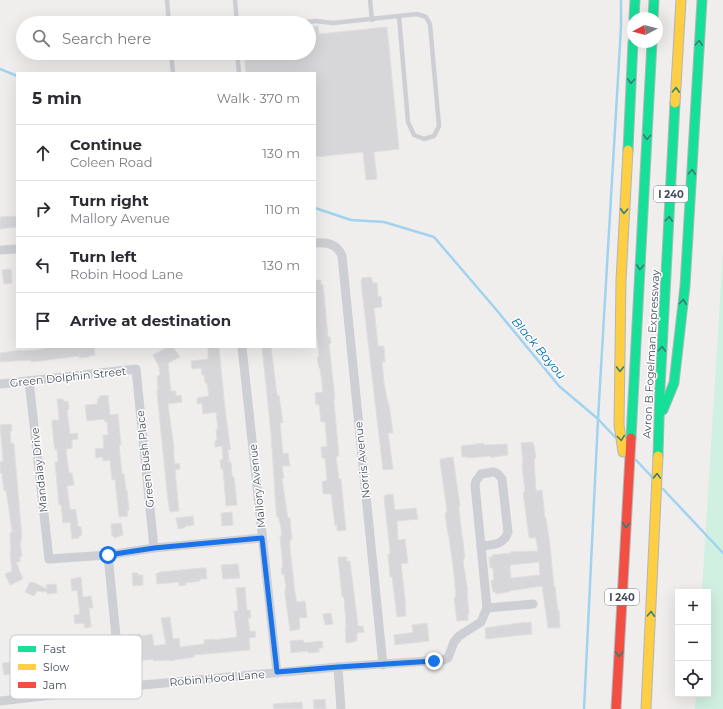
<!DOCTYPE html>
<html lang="en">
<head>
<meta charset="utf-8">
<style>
  body { margin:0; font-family:Montserrat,sans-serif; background:#f7f7f7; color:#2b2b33 }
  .controls { position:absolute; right:12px; bottom:12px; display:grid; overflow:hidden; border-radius:0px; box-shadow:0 4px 16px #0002 }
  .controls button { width:36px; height:36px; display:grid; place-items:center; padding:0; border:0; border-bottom:1px solid #e1e1e2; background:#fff; color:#2b2b33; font:20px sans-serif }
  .compass { position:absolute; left:627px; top:12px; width:36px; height:36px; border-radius:50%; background:#fff; box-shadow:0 4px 16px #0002; rotate:263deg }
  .stop { position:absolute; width:12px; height:12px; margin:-9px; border:3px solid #1a73e8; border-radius:50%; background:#fff }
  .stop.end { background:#1a73e8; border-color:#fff; box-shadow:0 1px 4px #0008 }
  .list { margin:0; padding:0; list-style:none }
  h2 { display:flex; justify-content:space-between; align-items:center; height:52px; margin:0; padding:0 16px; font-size:17px }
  h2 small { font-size:13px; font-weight:400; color:#7c7c81 }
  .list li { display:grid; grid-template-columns:26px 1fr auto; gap:12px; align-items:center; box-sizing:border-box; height:56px; padding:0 16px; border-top:1px solid #e1e1e2 }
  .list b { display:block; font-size:15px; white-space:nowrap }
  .list p { margin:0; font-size:13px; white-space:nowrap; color:#7c7c81 }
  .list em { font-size:13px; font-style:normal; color:#7c7c81 }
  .icon { flex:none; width:22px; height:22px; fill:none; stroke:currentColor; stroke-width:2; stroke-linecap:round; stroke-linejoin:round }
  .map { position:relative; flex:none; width:723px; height:709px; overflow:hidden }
  .search { position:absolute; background:#fff; box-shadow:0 4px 16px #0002; left:16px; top:16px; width:300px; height:44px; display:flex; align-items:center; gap:10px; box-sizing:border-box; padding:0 14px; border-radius:22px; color:#7c7c81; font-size:15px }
  .panel { position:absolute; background:#fff; box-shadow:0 4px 16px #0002; left:16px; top:72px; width:300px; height:276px; border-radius:0px }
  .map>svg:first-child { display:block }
  .green { fill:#d0f0e1 }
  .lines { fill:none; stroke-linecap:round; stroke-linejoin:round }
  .stream { stroke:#a1d3f0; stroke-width:2.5 }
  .building { fill:#d7d7d9; stroke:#e0dfe0; fill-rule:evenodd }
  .fast-casing { stroke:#b2b5bd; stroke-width:11 }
  .slow-casing { stroke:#b2b5bd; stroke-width:11 }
  .jam-casing { stroke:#b2b5bd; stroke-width:11 }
  .lane { stroke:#cecfd4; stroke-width:4.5 }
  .street { stroke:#cecfd4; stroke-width:9 }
  .fast { stroke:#16e098; stroke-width:9 }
  .slow { stroke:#ffcf43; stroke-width:9 }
  .jam { stroke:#f24e42; stroke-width:9 }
  .oneway { stroke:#348070 }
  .route { stroke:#1a73e8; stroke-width:5 }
  .labels { text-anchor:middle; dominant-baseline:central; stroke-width:3; stroke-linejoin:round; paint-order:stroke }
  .shield { fill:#fff; stroke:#7c828c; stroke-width:1 }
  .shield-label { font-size:10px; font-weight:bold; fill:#444c5b }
  .street-label { font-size:11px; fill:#444c5b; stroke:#fff }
  .water-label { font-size:12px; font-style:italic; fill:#036faf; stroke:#fff }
  .key { fill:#fff; stroke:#c7c9ce; stroke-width:1 }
  .key-label { font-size:11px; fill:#444c5b }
</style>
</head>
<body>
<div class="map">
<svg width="723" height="709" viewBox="0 0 723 709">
  <rect width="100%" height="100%" fill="#efeeed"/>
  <polygon class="green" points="723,251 723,709 695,709 696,694 708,694 708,592 702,592"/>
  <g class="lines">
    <g class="stream">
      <polyline points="0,69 17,76"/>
      <polyline points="315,208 351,220 384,222 434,237 494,307 559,386 598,419 615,437"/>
      <polyline points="636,460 652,477"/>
      <polyline points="663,489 723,553"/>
      <polyline points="584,709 598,419 621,27 621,0"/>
    </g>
  </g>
  <g class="building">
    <polygon points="318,26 319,34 387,27 399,149 374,152 377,179 366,180 363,152 315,157 315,73 246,73 244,53 309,53 309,27"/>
    <polygon points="17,216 17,227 0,229 0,217"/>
    <polygon points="11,269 12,283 4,284 2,270"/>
    <polygon points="371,277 373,283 377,283 378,297 381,296 382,307 374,308 378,346 384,346 385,362 382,362 384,382 388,404 389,404 393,433 388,433 393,469 383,470 361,282 362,278"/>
    <polygon points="315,280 321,280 321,284 323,285 328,337 330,337 331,343 329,344 335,399 334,399 334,402 339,456 336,457 339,479 341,479 346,530 337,531 337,525 335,526 331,494 323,494 322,482 327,480 325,458 322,458 321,447 327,446 325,422 321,422 319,404 316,405 315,393 323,392 320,368 319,368 317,357 319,357 315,319"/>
    <polygon points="46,347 94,347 95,355 89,356 89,357 79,358 79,356 31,362 31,360 0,362 0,353 21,350 22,351 38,350 46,348"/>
    <polygon points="168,347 173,347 180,357 168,363 171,391 176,391 176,396 181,395 182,402 168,404 174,449 173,449 175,464 179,463 180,469 175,470 179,511 170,512 168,501 157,393 157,390 158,390 157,376 160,375 159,367 153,355"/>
    <polygon points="208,347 218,347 219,348 225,408 230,446 231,449 228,450 229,462 231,462 232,476 234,477 237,505 226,506 223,469 221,469 220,460 223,459 222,446 215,447 215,441 217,440 216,429 218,429 216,412 203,414 202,403 197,404 197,398 209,396 207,383 205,383 204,375 202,375 201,368 192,369 191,361 208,359"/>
    <polygon points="262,347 271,347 277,395 279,396 283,423 280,423 283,454 288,453 290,466 282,466 284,478 282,479 288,518 290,518 292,540 290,540 290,548 295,593 297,602 305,601 307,618 299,618 300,629 290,631 285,594 285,588 286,588 284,574 282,575 281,568 283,568 280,536 282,536 280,522 279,522 279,517 277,517 276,511 271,434"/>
    <polygon points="108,395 110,415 118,414 121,445 119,445 122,474 124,474 126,490 127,490 129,510 127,511 128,516 119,517 115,480 112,480 110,460 103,461 103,457 96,458 95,449 104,448 103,435 108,435 107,422 105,422 104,419 87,421 85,405 97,404 98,398 100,398 100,396"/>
    <polygon points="57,399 63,399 65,402 68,401 69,409 67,410 70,434 77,433 78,439 72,440 72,448 66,449 69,473 72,473 74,485 67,486 70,509 76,510 78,526 81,527 82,535 79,536 79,538 72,539 70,522 63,523 61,504 59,505 55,462 58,462 57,449 55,450 54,444 52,422 52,420 59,420"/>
    <polygon points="11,424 12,431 10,431 11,443 14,444 22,538 21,538 21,543 20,543 22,556 20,557 20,562 16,562 23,579 10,585 5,574 12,571 10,552 11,551 10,533 12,532 6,490 4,491 2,473 0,473 0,462 3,461 0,425"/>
    <path d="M533 442V445H534L536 458 534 459 536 491 542 490 545 518H546L550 545 554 587H555L558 610H559L560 628H548L542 586 509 591V592L496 594V592H493L491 581 494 580 493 568H490L489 557H493L492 555 511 553V552L538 551 536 538H529L523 492H525L522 465 523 462 521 443ZM539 562 540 575 511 578 510 565Z"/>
    <polygon points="484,443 484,445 507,444 508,455 494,457 491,458 491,456 468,458 467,457 462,457 461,446"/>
    <polygon points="453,457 460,506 459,507 459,510 465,558 464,558 463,562 468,591 467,591 469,614 468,614 468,620 457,621 454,598 456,597 454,574 449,537 448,534 445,514 447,511 440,462 440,459"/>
    <polygon points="393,494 395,510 416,508 418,519 397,521 398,540 405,539 408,563 401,564 405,598 406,616 397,617 392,577 390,577 388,554 390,554 390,552 384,497 385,495"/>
    <polygon points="232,512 233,525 222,526 221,513"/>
    <polygon points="193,516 194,525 186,526 184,528 178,529 176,518"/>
    <polygon points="121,523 123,535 114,538 114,536 112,536 111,524"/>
    <polygon points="338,557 347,557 347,561 350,561 358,626 363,626 364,632 357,633 357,641 354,641 354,642 346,643 345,628 346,627 345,611 344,598 342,596"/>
    <polygon points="238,564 240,578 223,579 221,565"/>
    <polygon points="201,568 206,568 207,579 200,579 200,581 185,583 186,585 179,586 179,582 157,584 156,574 161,572"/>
    <polygon points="132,573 138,573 138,575 143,575 143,585 133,586"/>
    <polygon points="81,577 83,597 91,596 93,608 89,608 91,627 85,628 84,623 75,624 74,615 80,614 77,590 72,591 71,581 71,579"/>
    <polygon points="30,582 33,583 33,582 47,589 46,585 56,584 57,593 47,594 47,592 37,591 34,596 25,592"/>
    <polygon points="245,587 247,610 250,610 251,618 248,618 250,632 255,631 256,637 249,638 250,650 194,655 194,657 169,661 169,660 153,661 153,659 131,662 130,656 132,656 129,635 141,634 141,636 152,634 154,646 166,644 161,618 170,617 173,639 179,638 180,647 204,644 204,640 213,639 213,640 237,637 234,611 238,611 236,588"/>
    <polygon points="331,613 333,624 325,625 323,614"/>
    <polygon points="525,622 525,623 531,622 532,634 486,639 485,628"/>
    <polygon points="427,623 429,641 395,645 394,635 410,633 413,632 412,625"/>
    <polygon points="301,640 303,640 304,643 322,641 323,648 319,648 319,652 308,653 308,651 291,653 290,641"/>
    <polygon points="100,652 101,665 98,665 99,667 92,668 92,667 85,667 85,666 70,668 69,671 62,671 61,669 4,675 2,663 27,660 27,659 38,658 38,656 50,654 50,656 68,654 69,659 72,658 73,661 88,659 88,653"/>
    <polygon points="325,699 326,709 314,709 313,700"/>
    <polygon points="302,702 303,709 274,709 273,704"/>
  </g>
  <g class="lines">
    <g class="fast-casing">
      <g id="fast">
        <polyline points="634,18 635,0"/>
        <polyline points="653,18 654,0"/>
        <polyline points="628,150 633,42"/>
        <polyline points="663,410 674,383 685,286 702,0"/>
        <polyline points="631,438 652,42"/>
        <polyline points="658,456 660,388 675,103"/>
      </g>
    </g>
    <g class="slow-casing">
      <g id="slow">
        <polyline points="675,103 681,0"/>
        <polyline points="623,452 619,425 621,280 628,150"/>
        <polyline points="646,709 658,456"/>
      </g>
    </g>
    <g class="jam-casing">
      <polyline id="jam" points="616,709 631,438"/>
    </g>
    <g class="lane">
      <polyline points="167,0 169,23"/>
      <polyline points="235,0 237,23"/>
      <polyline points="370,0 372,20"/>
      <polyline points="296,23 316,21 333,23 417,14 426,17 430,24 439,126 434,136 424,139 414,135 408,122 399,16"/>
      <polyline points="171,53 173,73"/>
      <polyline points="237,53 239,73"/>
    </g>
    <g class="street">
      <path d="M315 243C328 242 337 244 342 256L383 665"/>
      <polyline points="0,250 17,249"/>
      <polyline points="242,347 277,673"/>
      <polyline points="29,381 49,559 108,555 154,548 262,538"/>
      <polyline points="0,384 136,369 154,548"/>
      <path d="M494 472 498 474 502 479 508 532C504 545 492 545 481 546L475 485 476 481 481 474Z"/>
      <polyline points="481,546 487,608"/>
      <polyline points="108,555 121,687"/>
      <polyline points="338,667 341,709"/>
      <polyline points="0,701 121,687 338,667 443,660 448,658 454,642 459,636 481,622 487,608 533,604"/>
    </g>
    <use href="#fast" class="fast"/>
    <use href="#slow" class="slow"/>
    <use href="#jam" class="jam"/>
  </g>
  <defs><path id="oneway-chevron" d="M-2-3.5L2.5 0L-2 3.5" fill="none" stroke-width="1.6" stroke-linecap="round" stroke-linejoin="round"/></defs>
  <g class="oneway">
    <use href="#oneway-chevron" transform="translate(699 43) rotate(-87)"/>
    <use href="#oneway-chevron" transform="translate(631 81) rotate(93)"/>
    <use href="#oneway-chevron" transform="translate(676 90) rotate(-87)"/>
    <use href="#oneway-chevron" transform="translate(647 137) rotate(93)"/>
    <use href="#oneway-chevron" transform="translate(692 172) rotate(-87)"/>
    <use href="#oneway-chevron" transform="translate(624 211) rotate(93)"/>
    <use href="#oneway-chevron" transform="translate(669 219) rotate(-87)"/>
    <use href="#oneway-chevron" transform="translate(640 267) rotate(93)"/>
    <use href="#oneway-chevron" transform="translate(683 302) rotate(-85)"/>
    <use href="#oneway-chevron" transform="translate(662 349) rotate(-87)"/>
    <use href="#oneway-chevron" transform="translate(620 369) rotate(91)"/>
    <use href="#oneway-chevron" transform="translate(621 438) rotate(82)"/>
    <use href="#oneway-chevron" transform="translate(657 476) rotate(-88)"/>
    <use href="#oneway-chevron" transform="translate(626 525) rotate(93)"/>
    <use href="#oneway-chevron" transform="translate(651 614) rotate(-87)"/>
    <use href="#oneway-chevron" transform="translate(619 654) rotate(93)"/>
  </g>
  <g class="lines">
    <polyline class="route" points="108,555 154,548 262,538 277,672 338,667 434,661"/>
  </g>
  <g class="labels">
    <g class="shield">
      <rect x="654" y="186" width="34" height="16" rx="3"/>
      <rect x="605" y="589" width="34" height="16" rx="3"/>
    </g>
    <g class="shield-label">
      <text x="671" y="194">I 240</text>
      <text x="622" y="597">I 240</text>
    </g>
    <g class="street-label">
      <text transform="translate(651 354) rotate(-87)">Avron B Fogelman Expressway</text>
      <text transform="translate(68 377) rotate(-6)">Green Dolphin Street</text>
      <text transform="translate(145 459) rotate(-96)">Green Bush Place</text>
      <text transform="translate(362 460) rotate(-96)">Norris Avenue</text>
      <text transform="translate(39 470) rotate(-96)">Mandalay Drive</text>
      <text transform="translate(257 486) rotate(-96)">Mallory Avenue</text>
      <text transform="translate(217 678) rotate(-5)">Robin Hood Lane</text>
    </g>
    <g class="water-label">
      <text transform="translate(539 348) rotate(50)">Black Bayou</text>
    </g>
  </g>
  <rect x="10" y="635" width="132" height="64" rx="6" class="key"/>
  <rect x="18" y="646" width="18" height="6" fill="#16e098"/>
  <rect x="18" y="664" width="18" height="6" fill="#ffcf43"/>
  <rect x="18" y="682" width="18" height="6" fill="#f24e42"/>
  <g class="key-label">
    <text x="43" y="653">Fast</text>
    <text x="43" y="671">Slow</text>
    <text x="43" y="689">Jam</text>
  </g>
</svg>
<div class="controls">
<button>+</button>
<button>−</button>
<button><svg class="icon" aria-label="locate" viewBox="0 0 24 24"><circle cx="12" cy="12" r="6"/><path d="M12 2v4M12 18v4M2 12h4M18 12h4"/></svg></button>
</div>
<svg class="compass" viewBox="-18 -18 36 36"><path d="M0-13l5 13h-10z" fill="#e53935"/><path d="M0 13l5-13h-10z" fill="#7c7c81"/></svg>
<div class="stop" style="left:108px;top:555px"></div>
<div class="stop end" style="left:434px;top:661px"></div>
<div class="search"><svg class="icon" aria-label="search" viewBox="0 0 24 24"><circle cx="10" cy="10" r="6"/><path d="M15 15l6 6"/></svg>Search here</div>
<section class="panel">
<h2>5 min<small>Walk · 370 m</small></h2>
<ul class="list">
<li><svg class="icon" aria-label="ahead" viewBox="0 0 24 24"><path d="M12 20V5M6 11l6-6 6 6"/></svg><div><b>Continue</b><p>Coleen Road</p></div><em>130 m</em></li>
<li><svg class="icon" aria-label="right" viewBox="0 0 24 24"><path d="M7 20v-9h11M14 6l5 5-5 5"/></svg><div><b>Turn right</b><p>Mallory Avenue</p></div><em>110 m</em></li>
<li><svg class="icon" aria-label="left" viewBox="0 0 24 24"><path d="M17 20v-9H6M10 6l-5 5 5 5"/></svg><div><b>Turn left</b><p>Robin Hood Lane</p></div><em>130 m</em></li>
<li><svg class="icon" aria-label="arrive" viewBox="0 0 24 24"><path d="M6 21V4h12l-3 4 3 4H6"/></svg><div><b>Arrive at destination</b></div></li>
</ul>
</section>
</div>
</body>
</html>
